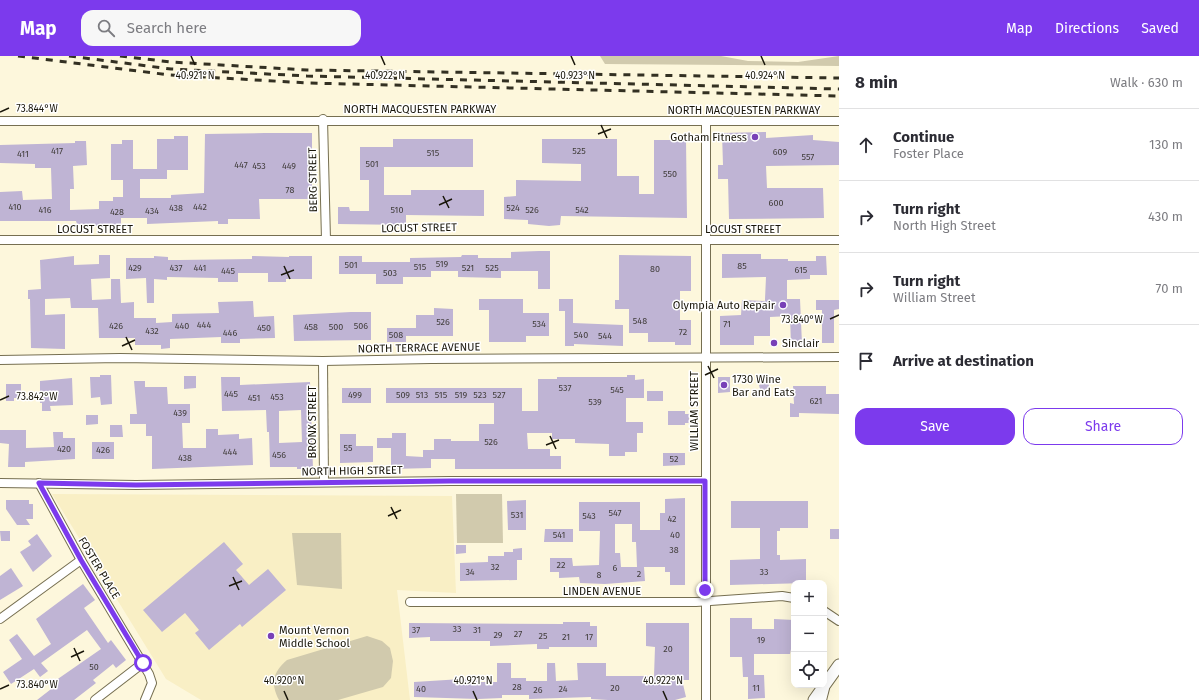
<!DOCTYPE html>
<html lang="en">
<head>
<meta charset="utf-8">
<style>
  body { margin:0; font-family:"Fira Sans",sans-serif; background:#f7f7f7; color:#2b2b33 }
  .controls { position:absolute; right:12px; bottom:12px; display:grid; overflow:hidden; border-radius:8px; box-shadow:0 4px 16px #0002 }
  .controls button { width:36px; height:36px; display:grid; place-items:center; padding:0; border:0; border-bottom:1px solid #e1e1e2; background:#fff; color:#2b2b33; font:20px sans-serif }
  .stop { position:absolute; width:12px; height:12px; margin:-9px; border:3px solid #7c3aed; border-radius:50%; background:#fff }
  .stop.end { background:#7c3aed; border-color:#fff; box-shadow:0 1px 4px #0008 }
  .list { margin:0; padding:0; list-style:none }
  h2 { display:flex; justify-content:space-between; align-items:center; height:52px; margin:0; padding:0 16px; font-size:17px }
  h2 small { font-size:13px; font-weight:400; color:#7c7c81 }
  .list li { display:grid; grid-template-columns:26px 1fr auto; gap:12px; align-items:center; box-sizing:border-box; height:72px; padding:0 16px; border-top:1px solid #e1e1e2 }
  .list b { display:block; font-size:15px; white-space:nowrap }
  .list p { margin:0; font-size:13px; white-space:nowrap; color:#7c7c81 }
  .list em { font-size:13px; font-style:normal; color:#7c7c81 }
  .actions { display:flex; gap:8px; padding:12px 16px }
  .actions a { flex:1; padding:9px 0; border:1px solid #7c3aed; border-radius:12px; text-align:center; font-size:14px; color:#7c3aed }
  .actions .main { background:#7c3aed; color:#fff }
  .icon { flex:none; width:22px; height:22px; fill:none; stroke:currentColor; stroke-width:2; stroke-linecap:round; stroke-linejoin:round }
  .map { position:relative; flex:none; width:839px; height:644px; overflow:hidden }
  header { display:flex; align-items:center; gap:24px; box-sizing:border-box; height:56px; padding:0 20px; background:#7c3aed; color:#fff }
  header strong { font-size:19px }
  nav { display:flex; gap:22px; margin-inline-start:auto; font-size:14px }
  .search { width:280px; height:36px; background:#f7f7f7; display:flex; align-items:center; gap:10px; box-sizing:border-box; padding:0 14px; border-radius:12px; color:#7c7c81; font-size:15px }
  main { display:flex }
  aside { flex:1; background:#fff }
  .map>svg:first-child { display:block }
  .built { fill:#f9efc5 }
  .green { fill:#d1caad }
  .building { fill:#bfb4d4; fill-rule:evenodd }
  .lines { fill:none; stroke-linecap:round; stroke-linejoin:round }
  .minor-casing { stroke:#766f51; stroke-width:10 }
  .tertiary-casing { stroke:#766f51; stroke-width:13 }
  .secondary-casing { stroke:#766f51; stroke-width:14 }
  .minor { stroke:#fff; stroke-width:8 }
  .tertiary { stroke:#fff; stroke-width:11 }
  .secondary { stroke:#fff; stroke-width:12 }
  .rail { stroke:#333022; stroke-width:3; stroke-dasharray:7 7; stroke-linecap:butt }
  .route { stroke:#7c3aed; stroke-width:5 }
  .ticks { fill:none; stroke:#19160a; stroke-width:1.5 }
  .poi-dot { fill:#7840b7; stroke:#fff; stroke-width:1.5 }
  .labels { text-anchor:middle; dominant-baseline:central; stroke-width:3; stroke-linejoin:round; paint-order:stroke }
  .number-label { font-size:9px; fill:#423e3c }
  .street-label { font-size:11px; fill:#19160a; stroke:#fff }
  .poi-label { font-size:11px; fill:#19160a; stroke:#fff; text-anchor:start }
  .ticks-label { font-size:10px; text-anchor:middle; fill:#19160a; stroke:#fff; stroke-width:3; stroke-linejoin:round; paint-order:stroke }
</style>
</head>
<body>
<header>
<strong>Map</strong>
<div class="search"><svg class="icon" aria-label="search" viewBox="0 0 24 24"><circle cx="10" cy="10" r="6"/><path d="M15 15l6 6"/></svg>Search here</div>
<nav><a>Map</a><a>Directions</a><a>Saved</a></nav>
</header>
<main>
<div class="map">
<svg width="839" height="644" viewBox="0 0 839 644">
  <rect width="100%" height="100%" fill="#fdf7dc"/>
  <polygon class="built" points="52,438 452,440 456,537 397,534 410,644 201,644 166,623"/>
  <g class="green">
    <polygon points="600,0 721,0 748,5 798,6 839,0 839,10 605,8"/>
    <polygon points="456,438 502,438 503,487 457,487"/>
    <polygon points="292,477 341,477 342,533 297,529"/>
    <path d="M367 580 382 585 390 592 393 605 391 622 383 631 338 644H279C270 627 273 616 287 604Z"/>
  </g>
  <g class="building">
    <polygon points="766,76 766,82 813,79 813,84 839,86 839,109 766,110 767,132 823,132 824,162 729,163 728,123 718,123 718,109 723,109 722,77"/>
    <polygon points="265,77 312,77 312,143 259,143 260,163 228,163 228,168 218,168 218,165 147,168 147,162 121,162 121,171 113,171 113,169 87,170 87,168 77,168 76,165 0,165 0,136 22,135 23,144 52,143 51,112 35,112 35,108 0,107 0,89 75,87 75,85 86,85 87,109 73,110 74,133 70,133 70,154 99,153 99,145 113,145 113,141 123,141 123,124 111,124 111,88 122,88 122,84 133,84 133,113 157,113 157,83 174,83 174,80 188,80 188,114 167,114 167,123 140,123 140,142 171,142 171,139 204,137 205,78"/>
    <polygon points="393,83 473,83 473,111 384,111 384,139 411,139 411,134 484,134 484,160 406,159 406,169 338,168 338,151 349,151 350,155 369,155 369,124 360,124 360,91 393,91"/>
    <polygon points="542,83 617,83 617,120 639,120 639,138 654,138 654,84 686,84 687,162 561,160 560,169 549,170 528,168 528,164 504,163 504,141 516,140 516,124 581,125 581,108 542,107"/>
    <polygon points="539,195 550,195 550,233 538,233 538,215 501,215 501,222 458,221 458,215 431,215 431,221 403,221 403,228 376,228 376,218 339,218 339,200 362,200 362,206 410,206 410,202 461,201 462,199 478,199 478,202 511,202 511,196"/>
    <polygon points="722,198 761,198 761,203 788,203 788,205 816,205 816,200 826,200 827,219 810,219 810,223 787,224 787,243 800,243 802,288 791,289 790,260 770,261 770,280 754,280 754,289 720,289 720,260 741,259 742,244 765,245 765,243 766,221 722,222"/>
    <polygon points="99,199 110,199 110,222 91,223 92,244 111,243 111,223 120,223 121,247 134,246 134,262 156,262 156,267 172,266 172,258 219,257 218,246 253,245 254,261 274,260 275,282 240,283 240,287 221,287 221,281 170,283 170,292 161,293 161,289 135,289 135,282 99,282 98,252 71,252 70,242 45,243 45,259 65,258 65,293 31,292 30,243 28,243 28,234 41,233 40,204 74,200 74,209 99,208"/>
    <polygon points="619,199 691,200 691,235 680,235 680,264 691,264 691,289 675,289 675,286 648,286 648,277 629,277 629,253 615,253 615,244 619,244"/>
    <polygon points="154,200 168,201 168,204 179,204 252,203 252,200 289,201 289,200 312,200 312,223 286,223 286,226 268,226 268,217 238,217 238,226 218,226 218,222 167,221 167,224 154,223 154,247 147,247 146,222 126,223 126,202 154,202"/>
    <polygon points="479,243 523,243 523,257 549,257 549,280 526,280 526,286 489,286 489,254 479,254"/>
    <polygon points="559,243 573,243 573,267 623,269 623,290 574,288 574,290 565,290 565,255 559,255"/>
    <polygon points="816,244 839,244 839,253 834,254 834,287 822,287 822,254 816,254"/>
    <polygon points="434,252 453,253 453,280 406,280 406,286 387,286 387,272 416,272 416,259 434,259"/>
    <polygon points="351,256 371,256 371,284 294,285 293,259"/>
    <polygon points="100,319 111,319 112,348 101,349 100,341 91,342 90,321 100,321"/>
    <polygon points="627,319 635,319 635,324 644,323 644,342 626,342 626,366 643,366 643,377 637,377 637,396 625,396 625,400 609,400 609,388 575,387 575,383 552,383 552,377 527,377 528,393 550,393 550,400 561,400 561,413 455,413 455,403 431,403 431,412 391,413 391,392 377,392 377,382 392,382 392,377 406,377 406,400 423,401 423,394 434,394 434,383 451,383 451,385 479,385 479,368 494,368 494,347 386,347 386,332 522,332 522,355 538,355 538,323 557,323 557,321 627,321"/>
    <polygon points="184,320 196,320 196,332 184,333"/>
    <path d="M221 321H240V329L310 326 313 413H297V411H270L269 376H267L266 354 222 355ZM301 354 302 386 279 387V355Z"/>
    <polygon points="718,321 730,321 730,336 718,337"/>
    <polygon points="72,322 73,349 50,350 51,355 42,355 42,347 40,347 40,325"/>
    <polygon points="134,325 145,325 145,331 167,331 168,348 190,348 190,367 182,367 183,392 206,392 206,373 218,373 218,379 239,378 239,383 252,382 253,409 152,413 152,380 146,380 146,368 130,368 130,358 137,358"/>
    <polygon points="768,326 771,339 762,341 759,329"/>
    <polygon points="6,328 21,328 21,342 14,342 14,345 6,345"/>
    <polygon points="793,330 826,330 826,338 839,338 839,358 799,357 799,361 790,361 790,347 794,348"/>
    <rect x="342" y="332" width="29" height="15"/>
    <rect x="647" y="335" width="16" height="10"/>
    <polygon points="668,355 685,355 685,358 689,358 689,367 685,367 685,369 668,369"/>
    <polygon points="86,359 98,359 98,368 86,369"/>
    <polygon points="110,369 122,369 123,381 110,381"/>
    <polygon points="0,374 26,374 26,392 54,391 53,376 63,376 63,382 75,382 75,403 25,406 25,411 8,411 9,388 0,387"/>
    <polygon points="340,378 356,378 356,390 373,390 373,406 340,407"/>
    <rect x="92" y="386" width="22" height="17"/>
    <polygon points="663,397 685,397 685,409 663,410"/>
    <path d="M685 442V529H670V516H665V511H644L645 525 605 528 580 527 579 521 559 522V516H550V502H572L573 510 599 509 600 475H579V446H640V474H660V457H665V443ZM615 468H632V486H636L637 511H621L620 497H615Z"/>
    <polygon points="6,444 29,444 29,448 33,448 33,463 26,463 30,469 17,469 6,453"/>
    <polygon points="526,444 526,474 508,474 507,445"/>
    <polygon points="731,445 808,445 808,472 780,472 780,475 777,475 777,499 780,499 780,504 806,503 806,527 730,529 730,504 760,503 760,472 731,472"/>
    <polygon points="545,473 573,473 573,486 544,486"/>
    <rect x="830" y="473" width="9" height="10"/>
    <polygon points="0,475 10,475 10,485 1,485"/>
    <polygon points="37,478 52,500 33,516 20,496 31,489 28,485"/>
    <polygon points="224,486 243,508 236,514 249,529 268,513 286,534 242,571 240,568 209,594 195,577 199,574 185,557 162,576 143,554"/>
    <polygon points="456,489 466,489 466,497 456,498"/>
    <polygon points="522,492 522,504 517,504 517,524 460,525 460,507 488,506 488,500 504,500 504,496 513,496 513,493"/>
    <polygon points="11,512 23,530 0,544 0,520"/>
    <polygon points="83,528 95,544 84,552 108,587 111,584 126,604 116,612 113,608 93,624 96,627 74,644 37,644 55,630 52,627 101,593 87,574 41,607 48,615 40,621 34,613 11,628 3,616 22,603 9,584 17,578 34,600 51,588 36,563"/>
    <polygon points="730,562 752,562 752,573 774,573 774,563 794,564 794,578 790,598 754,598 754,619 764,619 765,642 748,643 748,621 743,621 742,601 730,601"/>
    <polygon points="563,566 590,566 590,570 597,570 597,591 549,591 549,593 537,593 537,588 490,590 490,585 430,585 430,581 409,582 409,567 563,568"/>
    <polygon points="646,567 689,567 689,624 682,624 686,641 675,644 608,644 591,643 591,641 529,643 529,639 502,639 502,642 478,643 414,641 414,626 478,622 478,626 497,626 497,607 511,607 511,622 526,622 526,625 547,625 547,607 555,607 556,625 578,624 577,607 606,607 606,620 654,620 655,591 646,590"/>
  </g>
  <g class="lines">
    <g class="minor-casing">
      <g id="minor">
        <polyline points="323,63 326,184"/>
        <polyline points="0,65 839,65"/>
        <polyline points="0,184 839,184"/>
        <polyline points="0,304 120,302 323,305 431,303 839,301"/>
        <polyline points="323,305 324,426"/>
        <polyline points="0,427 136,429 450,425 705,425"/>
        <polyline points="39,427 81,504 149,618 152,627 145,644"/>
        <polyline points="410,546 696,546 782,540 794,542"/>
        <polyline points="824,555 839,565"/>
        <polyline points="0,563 81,504"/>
        <polyline points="95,644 143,607"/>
        <polyline points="706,644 706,65"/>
      </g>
    </g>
    <g class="tertiary-casing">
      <polyline id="tertiary" points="814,644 839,609"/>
    </g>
    <g class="secondary-casing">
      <polyline id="secondary" points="820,644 823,632"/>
    </g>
    <use href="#minor" class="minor"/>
    <use href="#tertiary" class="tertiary"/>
    <use href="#secondary" class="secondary"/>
    <g class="rail">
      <polyline points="18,0 170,19 308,27 839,40"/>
      <polyline points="69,0 171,13 307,20 839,33"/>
      <polyline points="120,0 171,6 307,14 839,22"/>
    </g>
  </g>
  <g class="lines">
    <polyline class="route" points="143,607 81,504 39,427 136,429 450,425 705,425 705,534"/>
  </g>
  <path class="ticks" d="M191 0 195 9M381 0 385 9M571 0 575 9M761 0 765 9M0 56 9 52M601 69 607 82M598 78 611 73M443 140 449 152M439 149 452 143M284 210 290 223M281 219 294 214M830 263 839 259M126 281 132 294M122 290 135 284M708 310 714 322M705 319 718 313M0 344 9 340M550 380 556 393M546 389 559 384M391 451 397 463M388 460 401 454M233 521 239 534M229 530 242 525M74 592 80 605M71 601 84 595M0 633 9 629M284 635 288 644M473 635 477 644M663 635 667 644"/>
  <g class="poi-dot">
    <circle cx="755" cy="81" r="4"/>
    <circle cx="783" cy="249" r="4"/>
    <circle cx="774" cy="287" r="4"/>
    <circle cx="724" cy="329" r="4"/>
    <circle cx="271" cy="580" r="4"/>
  </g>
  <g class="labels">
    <g class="number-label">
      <text x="57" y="95">417</text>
      <text x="579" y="95">525</text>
      <text x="780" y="96">609</text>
      <text x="433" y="97">515</text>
      <text x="23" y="98">411</text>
      <text x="808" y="101">557</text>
      <text x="372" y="108">501</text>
      <text x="241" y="109">447</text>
      <text x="259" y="110">453</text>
      <text x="289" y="110">449</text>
      <text x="670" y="118">550</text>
      <text x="290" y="134">78</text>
      <text x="776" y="147">600</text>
      <text x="15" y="151">410</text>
      <text x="200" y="151">442</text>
      <text x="176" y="152">438</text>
      <text x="513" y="152">524</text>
      <text x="45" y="154">416</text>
      <text x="397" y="154">510</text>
      <text x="532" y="154">526</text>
      <text x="582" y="154">542</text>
      <text x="152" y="155">434</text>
      <text x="117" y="156">428</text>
      <text x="442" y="208">519</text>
      <text x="351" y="209">501</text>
      <text x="742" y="210">85</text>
      <text x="420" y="211">515</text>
      <text x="135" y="212">429</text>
      <text x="176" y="212">437</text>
      <text x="200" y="212">441</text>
      <text x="468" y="212">521</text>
      <text x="492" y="212">525</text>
      <text x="655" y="213">80</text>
      <text x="801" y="214">615</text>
      <text x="228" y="215">445</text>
      <text x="390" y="217">503</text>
      <text x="640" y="265">548</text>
      <text x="443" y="266">526</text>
      <text x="539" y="268">534</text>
      <text x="727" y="268">71</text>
      <text x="204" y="269">444</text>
      <text x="116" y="270">426</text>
      <text x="182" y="270">440</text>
      <text x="361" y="270">506</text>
      <text x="311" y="271">458</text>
      <text x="336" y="271">500</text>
      <text x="264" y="272">450</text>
      <text x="152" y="275">432</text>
      <text x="683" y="276">72</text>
      <text x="230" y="277">446</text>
      <text x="396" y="279">508</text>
      <text x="581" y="279">540</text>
      <text x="605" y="280">544</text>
      <text x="565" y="332">537</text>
      <text x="617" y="334">545</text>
      <text x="231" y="338">445</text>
      <text x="355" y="339">499</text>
      <text x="403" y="339">509</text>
      <text x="422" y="339">513</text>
      <text x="441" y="339">515</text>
      <text x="461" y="339">519</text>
      <text x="480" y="339">523</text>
      <text x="499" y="339">527</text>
      <text x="277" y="341">453</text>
      <text x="254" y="342">451</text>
      <text x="816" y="345">621</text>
      <text x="595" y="346">539</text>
      <text x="180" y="357">439</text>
      <text x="491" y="386">526</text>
      <text x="348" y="392">55</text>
      <text x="64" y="393">420</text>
      <text x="103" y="394">426</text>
      <text x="230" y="396">444</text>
      <text x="279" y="399">456</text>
      <text x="185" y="402">438</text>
      <text x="674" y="403">52</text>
      <text x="615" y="457">547</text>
      <text x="517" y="459">531</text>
      <text x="589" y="460">543</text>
      <text x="672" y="463">42</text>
      <text x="559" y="479">541</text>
      <text x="675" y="479">40</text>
      <text x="674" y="494">38</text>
      <text x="561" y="509">22</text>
      <text x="495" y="511">32</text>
      <text x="615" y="512">6</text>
      <text x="470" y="516">34</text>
      <text x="764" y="516">33</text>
      <text x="639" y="518">2</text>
      <text x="599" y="519">8</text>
      <text x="457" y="573">33</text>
      <text x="416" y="574">37</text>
      <text x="477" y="574">31</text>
      <text x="518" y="578">27</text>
      <text x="498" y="579">29</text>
      <text x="543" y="580">25</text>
      <text x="566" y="581">21</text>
      <text x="589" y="581">17</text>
      <text x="761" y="584">19</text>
      <text x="668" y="593">20</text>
      <text x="94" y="611">50</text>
      <text x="517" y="631">28</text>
      <text x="615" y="632">20</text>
      <text x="756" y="632">11</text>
      <text x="421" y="633">40</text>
      <text x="563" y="633">24</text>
      <text x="538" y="634">26</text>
    </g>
    <g class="street-label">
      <text x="420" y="53">NORTH MACQUESTEN PARKWAY</text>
      <text x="744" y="54">NORTH MACQUESTEN PARKWAY</text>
      <text transform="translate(313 124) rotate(-91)">BERG STREET</text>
      <text transform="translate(419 172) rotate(-1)">LOCUST STREET</text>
      <text x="95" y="173">LOCUST STREET</text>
      <text x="743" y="173">LOCUST STREET</text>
      <text transform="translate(419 292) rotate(-1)">NORTH TERRACE AVENUE</text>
      <text transform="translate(694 355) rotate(-90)">WILLIAM STREET</text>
      <text transform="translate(312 366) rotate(-90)">BRONX STREET</text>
      <text transform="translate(352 415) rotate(-1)">NORTH HIGH STREET</text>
      <text transform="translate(99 512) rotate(59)">FOSTER PLACE</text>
      <text x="602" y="535">LINDEN AVENUE</text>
    </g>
    <g class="poi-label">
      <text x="747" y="81" text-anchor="end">Gotham Fitness</text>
      <text x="775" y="249" text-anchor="end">Olympia Auto Repair</text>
      <text x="782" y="287">Sinclair</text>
      <text x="732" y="323">1730 Wine<tspan x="732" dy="13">Bar and Eats</tspan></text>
      <text x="279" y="574">Mount Vernon<tspan x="279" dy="13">Middle School</tspan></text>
    </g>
  </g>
  <g class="ticks-label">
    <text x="575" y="23">40.923°N</text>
    <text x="765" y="23">40.924°N</text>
    <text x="195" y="23">40.921°N</text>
    <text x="385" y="23">40.922°N</text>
    <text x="37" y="56">73.844°W</text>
    <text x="802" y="267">73.840°W</text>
    <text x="37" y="344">73.842°W</text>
    <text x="284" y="628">40.920°N</text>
    <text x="473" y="628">40.921°N</text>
    <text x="663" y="628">40.922°N</text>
    <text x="37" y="632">73.840°W</text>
  </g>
</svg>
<div class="controls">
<button>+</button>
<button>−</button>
<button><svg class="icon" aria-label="locate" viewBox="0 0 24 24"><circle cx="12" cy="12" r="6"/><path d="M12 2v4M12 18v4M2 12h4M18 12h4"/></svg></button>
</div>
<div class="stop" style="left:143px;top:607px"></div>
<div class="stop end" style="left:705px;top:534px"></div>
</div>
<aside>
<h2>8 min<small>Walk · 630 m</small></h2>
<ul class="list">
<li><svg class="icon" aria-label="ahead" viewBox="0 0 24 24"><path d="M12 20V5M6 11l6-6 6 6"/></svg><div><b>Continue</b><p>Foster Place</p></div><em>130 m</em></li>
<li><svg class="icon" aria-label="right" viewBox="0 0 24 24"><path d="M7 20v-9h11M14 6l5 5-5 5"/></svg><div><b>Turn right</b><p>North High Street</p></div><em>430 m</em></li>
<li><svg class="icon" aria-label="right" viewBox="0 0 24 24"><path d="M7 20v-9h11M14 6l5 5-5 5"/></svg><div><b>Turn right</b><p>William Street</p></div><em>70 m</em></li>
<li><svg class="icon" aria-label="arrive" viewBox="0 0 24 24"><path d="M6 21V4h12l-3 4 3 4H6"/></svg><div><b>Arrive at destination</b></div></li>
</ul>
<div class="actions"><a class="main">Save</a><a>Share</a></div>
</aside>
</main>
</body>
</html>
